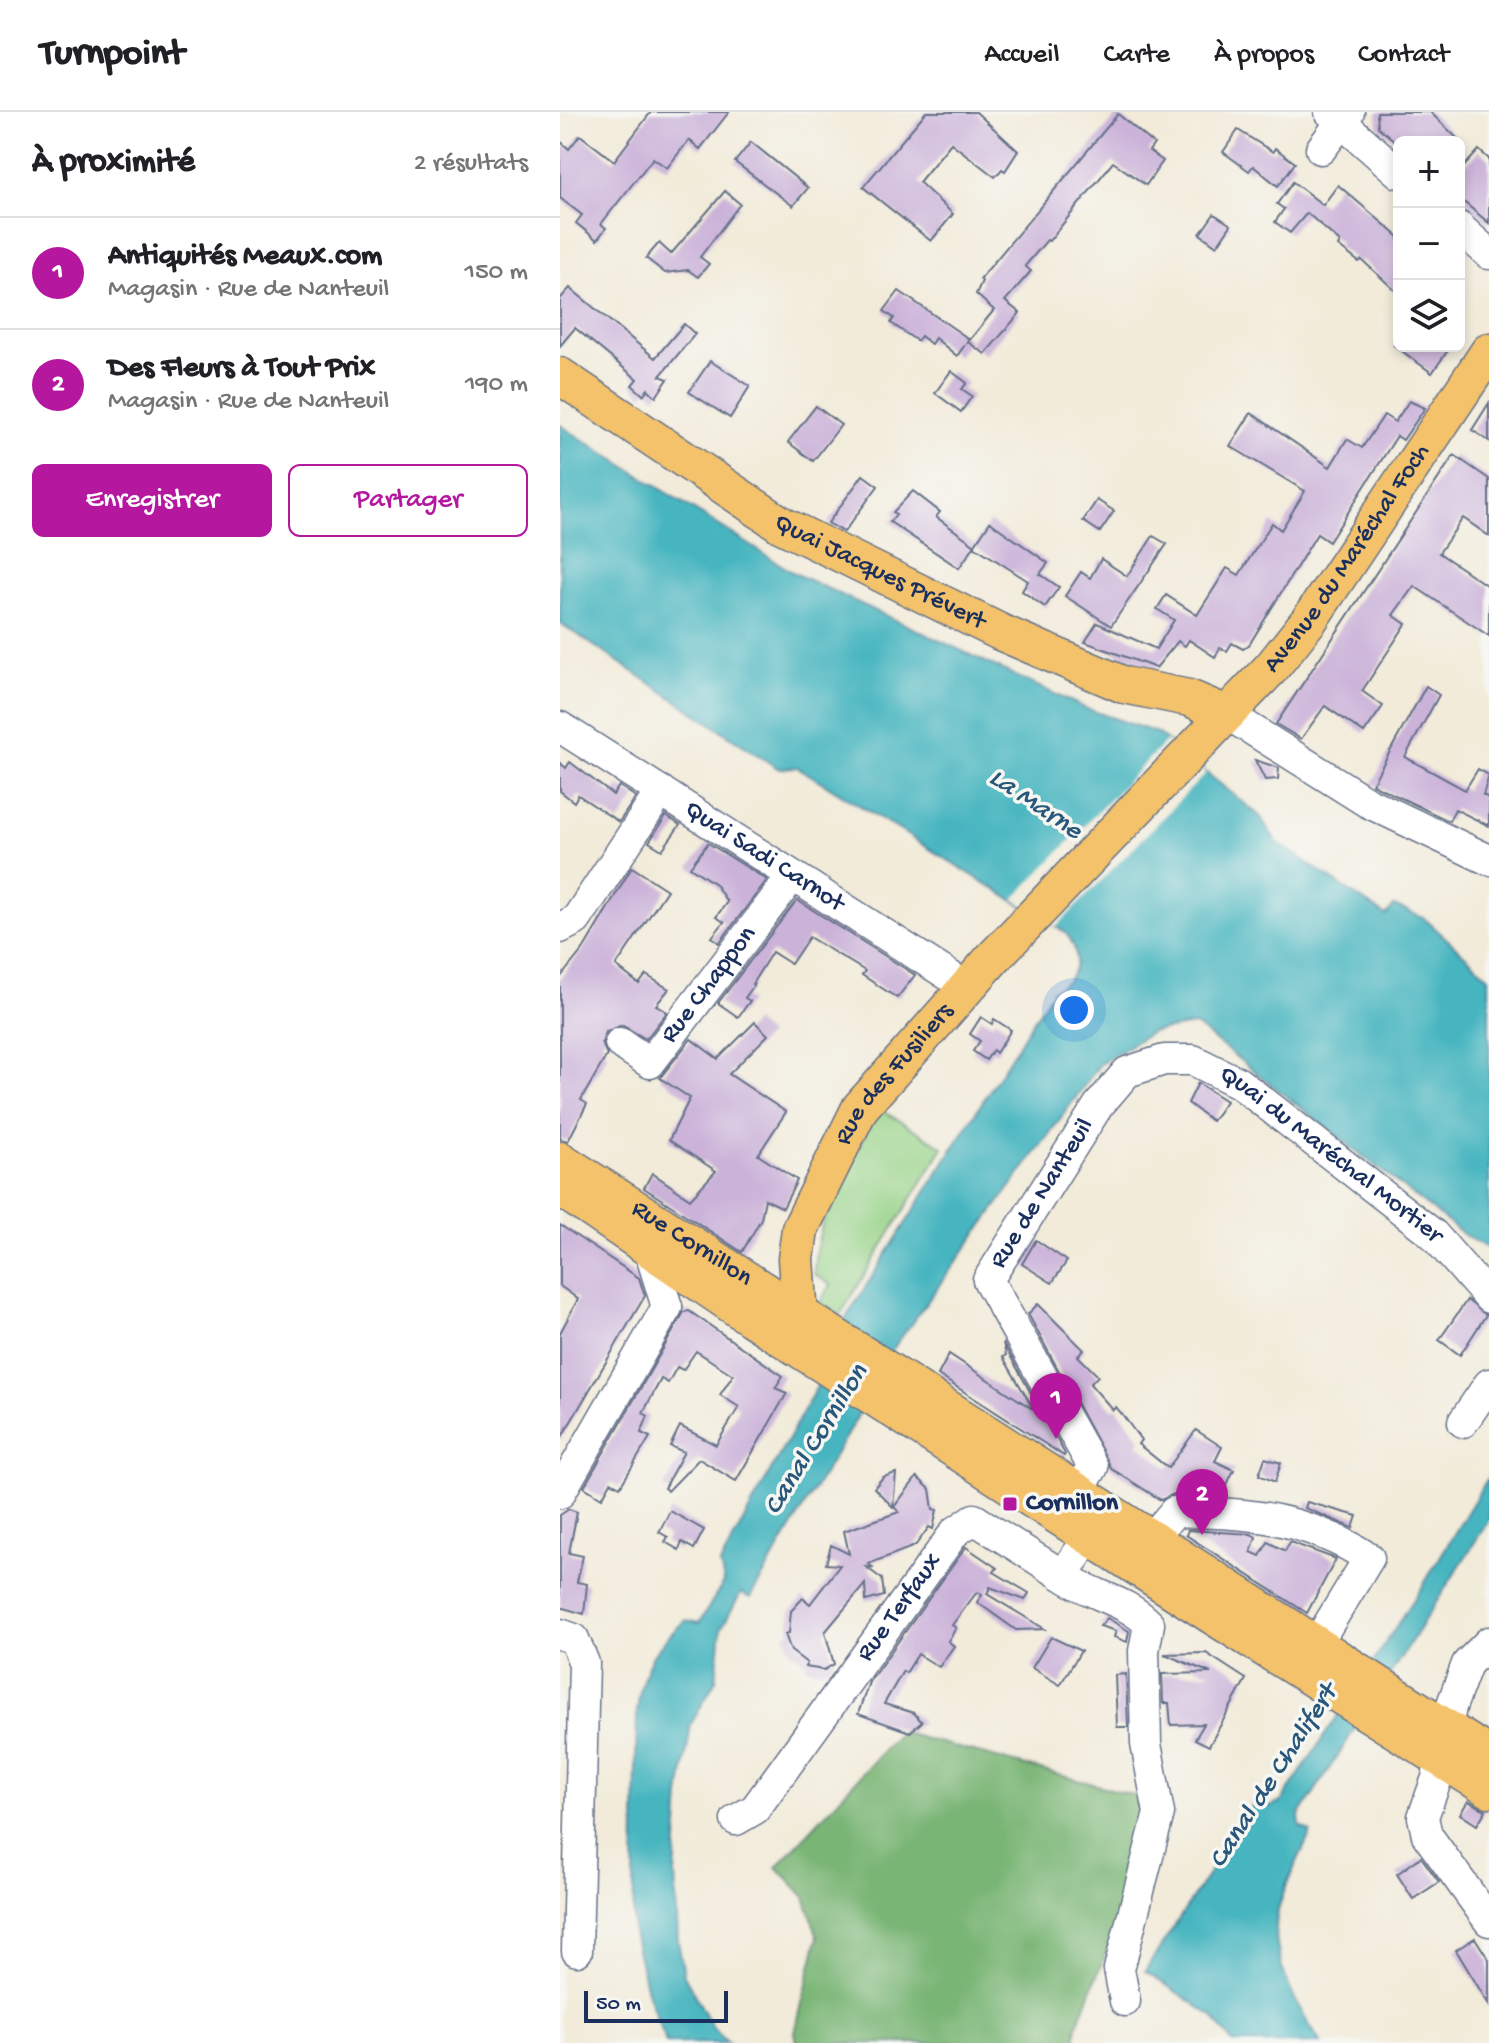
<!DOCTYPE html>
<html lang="fr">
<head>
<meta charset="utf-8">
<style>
  body { margin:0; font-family:"Gochi Hand",sans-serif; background:#f2f2f2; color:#202124 }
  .controls { position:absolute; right:24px; top:24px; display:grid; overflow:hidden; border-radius:12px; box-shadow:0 4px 12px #0003 }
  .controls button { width:72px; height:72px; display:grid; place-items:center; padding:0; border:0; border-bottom:2px solid #e0e0e0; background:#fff; color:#202124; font:40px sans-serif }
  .scale { position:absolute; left:24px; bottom:20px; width:144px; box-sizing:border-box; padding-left:8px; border:4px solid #1b2f5e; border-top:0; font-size:22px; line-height:28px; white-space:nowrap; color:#1b2f5e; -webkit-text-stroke:6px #f6f6f2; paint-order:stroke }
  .you { position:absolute; left:514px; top:898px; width:28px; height:28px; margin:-20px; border:6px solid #fff; border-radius:50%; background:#1a73e8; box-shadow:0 0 0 12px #1a73e833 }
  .badge { display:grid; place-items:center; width:52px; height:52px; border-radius:50%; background:#b5179e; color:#fff; font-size:26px; font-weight:700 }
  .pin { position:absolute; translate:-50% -66px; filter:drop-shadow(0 2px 4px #0008) }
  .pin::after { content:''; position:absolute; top:42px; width:28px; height:24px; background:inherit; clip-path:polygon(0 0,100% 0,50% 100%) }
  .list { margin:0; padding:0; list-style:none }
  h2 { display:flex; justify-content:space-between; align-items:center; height:104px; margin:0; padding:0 32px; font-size:34px }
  h2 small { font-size:26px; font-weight:400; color:#757577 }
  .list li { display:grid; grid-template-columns:52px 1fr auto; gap:24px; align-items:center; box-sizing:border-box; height:112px; padding:0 32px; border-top:2px solid #e0e0e0 }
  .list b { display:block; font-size:30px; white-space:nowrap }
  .list p { margin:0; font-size:26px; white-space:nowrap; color:#757577 }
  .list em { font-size:26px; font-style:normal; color:#757577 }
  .actions { display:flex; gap:16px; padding:24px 32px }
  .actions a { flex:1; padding:18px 0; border:2px solid #b5179e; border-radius:12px; text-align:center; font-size:28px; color:#b5179e }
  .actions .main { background:#b5179e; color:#fff }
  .icon { flex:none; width:44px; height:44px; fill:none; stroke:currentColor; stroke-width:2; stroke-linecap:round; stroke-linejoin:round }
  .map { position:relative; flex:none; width:929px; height:1931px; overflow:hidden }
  header { display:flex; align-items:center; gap:48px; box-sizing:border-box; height:112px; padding:0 40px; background:#fff; border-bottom:2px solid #e0e0e0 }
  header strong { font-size:38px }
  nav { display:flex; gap:44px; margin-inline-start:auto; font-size:28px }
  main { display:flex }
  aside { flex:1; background:#fff }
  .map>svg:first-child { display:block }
  .green { fill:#97d387; stroke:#598172; stroke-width:2 }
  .forest { fill:#79b574; stroke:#4a7269; stroke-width:2 }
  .water { fill:#46b5c0; stroke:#30728f; stroke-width:2 }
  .pier { fill:#f2ebd9 }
  .building { fill:#cbb2d9 }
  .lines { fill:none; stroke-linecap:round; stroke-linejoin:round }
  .minor-casing { stroke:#667189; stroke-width:33 }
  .major-casing { stroke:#667189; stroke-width:39 }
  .minor { stroke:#fff; stroke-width:30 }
  .major { stroke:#f3c26a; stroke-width:36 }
  .poi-dot { fill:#b5179e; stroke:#f6f6f2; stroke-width:3 }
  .labels { text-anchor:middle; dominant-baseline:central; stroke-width:7; stroke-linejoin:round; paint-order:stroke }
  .street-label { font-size:26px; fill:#1b2f5e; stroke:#f6f6f2 }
  .poi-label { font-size:26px; font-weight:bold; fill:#1b2f5e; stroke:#f6f6f2; text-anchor:start }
  .water-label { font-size:28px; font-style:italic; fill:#28577b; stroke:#f6f6f2 }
</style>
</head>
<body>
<header>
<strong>Turnpoint</strong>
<nav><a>Accueil</a><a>Carte</a><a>À propos</a><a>Contact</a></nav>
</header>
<main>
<aside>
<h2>À proximité<small>2 résultats</small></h2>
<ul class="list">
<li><span class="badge">1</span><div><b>Antiquités Meaux.com</b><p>Magasin · Rue de Nanteuil</p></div><em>150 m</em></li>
<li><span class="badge">2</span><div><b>Des Fleurs à Tout Prix</b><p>Magasin · Rue de Nanteuil</p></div><em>190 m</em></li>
</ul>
<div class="actions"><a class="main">Enregistrer</a><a>Partager</a></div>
</aside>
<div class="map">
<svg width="929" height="1931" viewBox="0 0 929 1931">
  <rect width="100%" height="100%" fill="#f6f6f2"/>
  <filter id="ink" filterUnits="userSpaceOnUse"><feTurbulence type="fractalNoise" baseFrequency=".0125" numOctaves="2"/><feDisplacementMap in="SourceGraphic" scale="16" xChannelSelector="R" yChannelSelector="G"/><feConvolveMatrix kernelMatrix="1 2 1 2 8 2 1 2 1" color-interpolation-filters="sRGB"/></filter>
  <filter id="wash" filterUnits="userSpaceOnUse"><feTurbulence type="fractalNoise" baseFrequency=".006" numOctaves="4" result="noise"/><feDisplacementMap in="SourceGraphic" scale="32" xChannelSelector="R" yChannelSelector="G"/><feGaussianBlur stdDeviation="1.8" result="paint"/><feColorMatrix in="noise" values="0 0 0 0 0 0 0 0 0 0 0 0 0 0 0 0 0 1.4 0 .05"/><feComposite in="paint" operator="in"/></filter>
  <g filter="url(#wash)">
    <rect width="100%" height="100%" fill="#f2ebd9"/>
    <path class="green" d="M320 997 383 1035 280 1203 260 1190 271 1173 254 1162C256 1099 290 1051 320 997Z"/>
    <polygon class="forest" points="340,1620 588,1687 564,1795 517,1914 515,1931 237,1931 235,1920 258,1826 245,1785 217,1755"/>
    <g class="water">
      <path d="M0 313 234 461 527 597 597 621 700 704 716 730 826 804 834 794 864 806 929 865V1137L904 1123 635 913 591 920 540 952 330 1241 296 1307 190 1486 181 1481 161 1517 156 1568 131 1612 120 1684 115 1762 118 1829 124 1863 153 1916 168 1931H106L88 1883 73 1821 77 1599C82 1555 92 1537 126 1508L139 1511 164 1470 160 1452 256 1276 286 1206 493 878C519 865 523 844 506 821L237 655 219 657 0 511Z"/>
      <path d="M929 1364V1408L739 1704 740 1714 751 1720C740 1745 724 1773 718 1799 708 1845 737 1895 761 1931H673L652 1904 585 1859 697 1687 711 1695 721 1690 862 1475Z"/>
    </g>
    <polygon class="pier" points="606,629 646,661 496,815 454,787"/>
    <g id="blocks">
      <g class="building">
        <polygon points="91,0 169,0 140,37 129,28 107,56 93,46 41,112 46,116 37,128 16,111 22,103 0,86 0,29 9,37 20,23 54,49"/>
        <polygon points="366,0 416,0 458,39 445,59 442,57 435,65 391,31 359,70 393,102 371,129 303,75"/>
        <polygon points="817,0 870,0 901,30 836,30 818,15"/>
        <polygon points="558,2 594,32 589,39 603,49 586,73 553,50 489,129 487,128 465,154 471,159 445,189 460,201 425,242 408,230 434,198 416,182 422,169 420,167"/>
        <polygon points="678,18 713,40 715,36 735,51 718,74 693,54 689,59 663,40"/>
        <polygon points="191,30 248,76 233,94 175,50"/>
        <polygon points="919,38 929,47 929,111 899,86 899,60"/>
        <polygon points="733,70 763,93 778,73 839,125 839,182 802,148 799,150 778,134 780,130 747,101 730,121 715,110 724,97 717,92"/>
        <polygon points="165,79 180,92 140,145 149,152 138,165 128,158 105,161 86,146 99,131 111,142"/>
        <polygon points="654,102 671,113 657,134 640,122"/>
        <polygon points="10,176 95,246 124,212 135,222 100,264 108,267 96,285 88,277 83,283 72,273 77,267 15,216 0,234 0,187"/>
        <polygon points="339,179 409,227 397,244 375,226 371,232 361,224 357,229 331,211 334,206 324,199"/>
        <polygon points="835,234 891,234 872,261"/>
        <polygon points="150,249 190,274 170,306 129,280"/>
        <polygon points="391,259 407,271 402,277 412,284 401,300 375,281"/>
        <polygon points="849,289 865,296 843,328 837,324 769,430 757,422 689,533 683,537 672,531 667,539 660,536 655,545 629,528 625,534 618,529 596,556 525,530 537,511 596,537 614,508 597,497 606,483 637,503 667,456 679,463 712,411 721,418 745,379 670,334 691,301 770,355 787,327 802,336 824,303 835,310"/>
        <polygon points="929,291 929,329 912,318"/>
        <polygon points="256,294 281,313 253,349 228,330"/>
        <polygon points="894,343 929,367 929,424 903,406 879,441 929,475 929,524 854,474 833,503 846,512 802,579 823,594 804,621 765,594 741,627 716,612"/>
        <polygon points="303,363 318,374 284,420 268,411"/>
        <polygon points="353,379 380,400 376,405 415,433 399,456 330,410 336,402 333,400"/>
        <polygon points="537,388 554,399 540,420 523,409"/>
        <polygon points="430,410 488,451 480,462 499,475 485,495 462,479 468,469 414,434"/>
        <polygon points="593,424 607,432 551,514 505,484 521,460 530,466 541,447 567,464"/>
        <polygon points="866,574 879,583 845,645 905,678 918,657 929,663 923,683 929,686 929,714 895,697 889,709 812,672"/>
        <polygon points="695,648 719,656 718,667 705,668"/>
        <polygon points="10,650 53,683 59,674 76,685 59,710 18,683 14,690 0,679 0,651 6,656"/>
        <polygon points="106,704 120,713 102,738 89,730"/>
        <polygon points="148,731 207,768 159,831 152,825 164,810 156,805 167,790 155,772 130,755"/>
        <polygon points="72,755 107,778 56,854 79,872 86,863 109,877 96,893 107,900 86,927 62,913 46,920 42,931 47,943 21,988 27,992 8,1029 0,1027 0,866 24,836"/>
        <polygon points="237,788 355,863 337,886 302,863 305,859 249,825 231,852 212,840 192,872 194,873 185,886 190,889 178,905 158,891"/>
        <polygon points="421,905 432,912 434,907 451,918 436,941 433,938 426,948 413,939 420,929 410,922"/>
        <polygon points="195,910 208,923 169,962 226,1000 198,1043 237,1068 223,1096 205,1087 201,1107 182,1140 84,1076 92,1061 130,1087 156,1059 109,1028 130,986 100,966 131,927 158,947"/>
        <polygon points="638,971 666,989 652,1009 628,991"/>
        <polygon points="0,1113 79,1166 85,1184 0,1328 0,1221 18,1187 0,1174"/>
        <polygon points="476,1128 507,1149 492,1171 462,1152"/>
        <polygon points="907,1188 926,1203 900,1243 879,1228"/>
        <polygon points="478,1192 524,1238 518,1244 538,1264 530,1272 553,1298 556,1295 562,1302 581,1328 578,1332 608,1356 636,1318 662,1335 655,1349 674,1358 662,1383 614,1382 601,1388 552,1357 468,1202"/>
        <polygon points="129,1199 223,1264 215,1276 227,1281 176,1369 139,1347 108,1379 104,1376 124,1340 110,1334 120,1314 156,1333 179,1295 160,1283 173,1263 136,1239 123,1258 117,1255 108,1271 101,1267 83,1301 88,1304 81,1321 90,1325 60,1375 51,1370 42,1386 24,1375 124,1200"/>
        <polygon points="443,1231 505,1342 504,1344 378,1263 389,1242 474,1298 443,1245 446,1243"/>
        <polygon points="705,1346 721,1351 715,1370 699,1363"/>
        <polygon points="336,1361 333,1395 314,1376 323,1365"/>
        <polygon points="357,1365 370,1377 373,1397 377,1398 373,1417 369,1415 355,1434 308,1452 314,1456 306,1455 322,1467 324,1484 306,1489 305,1472 265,1520 274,1552 264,1558 245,1555 247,1551 231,1539 225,1522 229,1521 231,1499 243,1486 250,1492 280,1453 266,1452 271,1433 289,1442 284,1419 339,1400 334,1395"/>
        <polygon points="747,1390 797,1404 793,1416 745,1396"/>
        <polygon points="9,1397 17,1400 9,1441 23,1444 17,1470 27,1472 24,1502 0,1495 0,1403"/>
        <polygon points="110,1399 144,1418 134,1437 122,1430 119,1438 105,1430 108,1425 99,1420"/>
        <polygon points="628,1418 691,1422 696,1425 691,1440 700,1444 708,1430 725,1439 730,1430 776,1447 747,1501 626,1423"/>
        <polygon points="406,1435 437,1456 434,1460 469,1481 465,1488 430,1475 427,1482 485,1517 456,1518 417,1490 422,1483 417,1480 392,1513 396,1516 388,1529 394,1534 379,1555 358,1542 346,1561 343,1559 324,1592 354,1601 362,1610 350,1620 298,1602 309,1570"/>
        <polygon points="547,1506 569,1519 567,1530 554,1525 556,1519 540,1514"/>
        <polygon points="491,1525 521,1539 500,1573 472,1556"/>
        <polygon points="646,1541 686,1567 649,1634 635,1627 644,1612 611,1613 609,1591 603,1591 602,1562 651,1561 604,1542"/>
        <polygon points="566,1562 568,1615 557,1615 555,1563"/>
        <polygon points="908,1689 926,1698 917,1713 900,1702"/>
        <polygon points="861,1745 879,1770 853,1787 837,1762"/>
        <polygon points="915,1826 929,1848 929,1893 896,1838"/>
      </g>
    </g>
  </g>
  <g filter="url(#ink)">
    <use href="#blocks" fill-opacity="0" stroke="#667189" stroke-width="2"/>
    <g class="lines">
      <g class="minor-casing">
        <g id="minor">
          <polyline points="770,0 839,61"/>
          <polyline points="761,37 789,0"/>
          <polyline points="899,115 929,142"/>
          <polyline points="667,602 807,690 929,748"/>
          <path id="s1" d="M0 615 407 875"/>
          <polyline points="0,816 16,808 101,679"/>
          <path id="s2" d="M60 931 90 951 231 766"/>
          <polyline points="89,1137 107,1195"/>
          <polyline points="903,1310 929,1272"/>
          <polyline points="0,1381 107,1195"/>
          <path id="s3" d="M507 1397 533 1355 428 1168 538 994 567 960 604 948H633L679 971 873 1122 929 1186"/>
          <path d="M593 1425 614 1400C687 1400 746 1405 809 1446L757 1531"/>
          <path d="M502 1463C531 1484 565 1487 589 1512L584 1539 586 1632 599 1701 559 1857 565 1889"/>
          <polyline points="0,1522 14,1527 24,1551 17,1839"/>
          <polyline points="929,1530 907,1552 891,1595 877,1666 863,1705 867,1723 929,1809"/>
          <path id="s4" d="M176 1708 195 1697 395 1420 414 1407 502 1463 544 1406"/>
        </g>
      </g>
      <g class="major-casing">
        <g id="major">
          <path id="s5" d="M0 264 222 413 440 520 564 573 629 586 667 602"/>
          <path id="s6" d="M0 1048 929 1643"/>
          <polyline points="0,1076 191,1206 651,1503 929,1677"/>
          <path id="s7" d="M240 1204 236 1147 240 1117 300 996 433 846 712 555 750 507 929 239"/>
        </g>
      </g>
      <use href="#minor" class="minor"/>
      <use href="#major" class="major"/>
    </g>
  </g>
  <rect class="poi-dot" x="442" y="1384" width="16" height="16" rx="4"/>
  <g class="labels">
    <g class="street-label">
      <text stroke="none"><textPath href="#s7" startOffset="958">Avenue du Maréchal Foch</textPath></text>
      <text stroke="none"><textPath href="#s5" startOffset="376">Quai Jacques Prévert</textPath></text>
      <text stroke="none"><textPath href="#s1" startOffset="242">Quai Sadi Carnot</textPath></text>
      <text stroke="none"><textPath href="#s2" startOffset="134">Rue Chappon</textPath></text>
      <text stroke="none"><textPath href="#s7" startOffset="270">Rue des Fusiliers</textPath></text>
      <text stroke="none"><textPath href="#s3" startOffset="750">Quai du Maréchal Mortier</textPath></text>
      <text stroke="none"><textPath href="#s3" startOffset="366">Rue de Nanteuil</textPath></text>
      <text stroke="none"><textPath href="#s6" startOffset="156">Rue Cornillon</textPath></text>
      <text stroke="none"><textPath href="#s4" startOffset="270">Rue Terfaux</textPath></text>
    </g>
    <g class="poi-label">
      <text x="466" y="1392">Cornillon</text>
    </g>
    <g class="water-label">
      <text transform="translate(475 693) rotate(34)">La Marne</text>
      <text transform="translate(257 1328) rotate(-58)">Canal Cornillon</text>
      <text transform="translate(714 1665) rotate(-57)">Canal de Chalifert</text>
    </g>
  </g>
</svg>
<div class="controls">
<button>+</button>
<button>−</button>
<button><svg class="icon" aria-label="layers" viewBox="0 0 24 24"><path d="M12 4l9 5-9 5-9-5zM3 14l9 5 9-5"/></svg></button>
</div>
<div class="scale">50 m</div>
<div class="you"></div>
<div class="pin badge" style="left:496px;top:1327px">1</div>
<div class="pin badge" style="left:642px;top:1423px">2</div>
</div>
</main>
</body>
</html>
